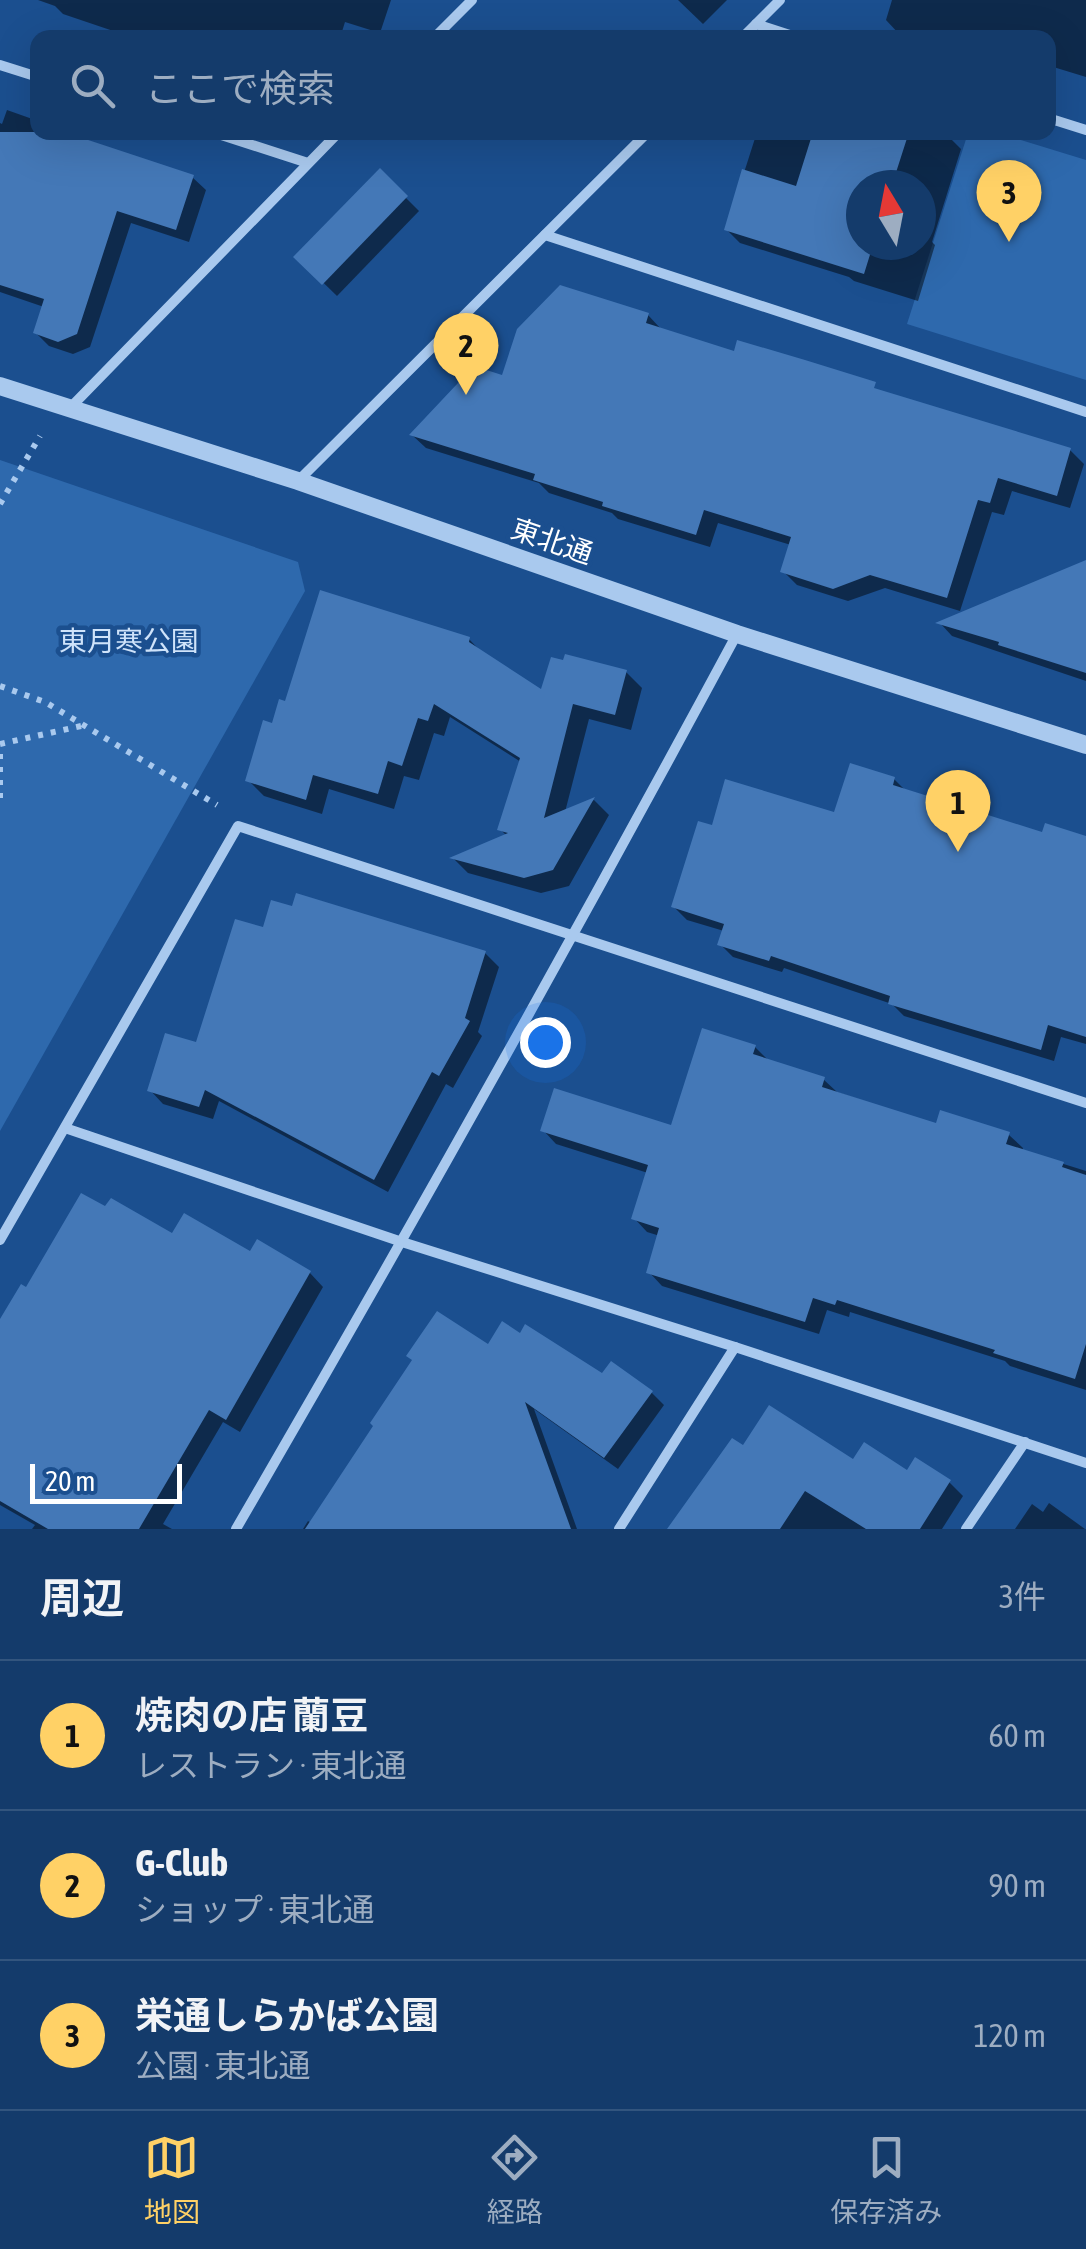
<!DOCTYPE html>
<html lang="ja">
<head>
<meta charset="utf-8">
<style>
  body { margin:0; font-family:"Asap Condensed","Noto Sans JP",sans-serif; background:#214673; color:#f1f3f6 }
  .compass { position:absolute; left:846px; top:170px; width:90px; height:90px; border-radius:50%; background:#143b6b; box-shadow:0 10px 40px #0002; rotate:350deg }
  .scale { position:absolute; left:30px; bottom:25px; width:152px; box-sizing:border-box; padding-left:10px; border:5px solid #fff; border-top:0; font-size:28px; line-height:35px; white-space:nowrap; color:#fff; -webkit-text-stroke:8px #1b4f8f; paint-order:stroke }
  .you { position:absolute; left:545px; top:1042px; width:35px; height:35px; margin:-25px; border:8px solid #fff; border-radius:50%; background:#1a73e8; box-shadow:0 0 0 15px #1a73e833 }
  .badge { display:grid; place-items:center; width:65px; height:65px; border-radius:50%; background:#ffd166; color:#111; font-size:32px; font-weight:700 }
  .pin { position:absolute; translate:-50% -82px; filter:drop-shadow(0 2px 5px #0008) }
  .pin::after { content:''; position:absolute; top:52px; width:35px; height:30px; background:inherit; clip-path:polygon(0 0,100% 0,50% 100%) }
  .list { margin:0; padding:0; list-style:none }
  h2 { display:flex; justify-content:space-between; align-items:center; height:130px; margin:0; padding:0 40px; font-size:42px }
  h2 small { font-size:32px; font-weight:400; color:#9dadc1 }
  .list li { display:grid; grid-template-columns:65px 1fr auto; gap:30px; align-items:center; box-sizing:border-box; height:150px; padding:0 40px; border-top:2px solid #33557e }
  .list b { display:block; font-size:38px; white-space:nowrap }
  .list p { margin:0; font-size:32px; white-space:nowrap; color:#9dadc1 }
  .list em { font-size:32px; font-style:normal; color:#9dadc1 }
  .icon { flex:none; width:55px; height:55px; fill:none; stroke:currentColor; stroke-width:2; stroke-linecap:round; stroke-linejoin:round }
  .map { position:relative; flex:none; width:1086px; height:1529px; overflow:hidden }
  .search { position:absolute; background:#143b6b; box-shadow:0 10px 40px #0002; left:30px; right:30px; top:30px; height:110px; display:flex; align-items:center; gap:25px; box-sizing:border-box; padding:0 35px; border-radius:20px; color:#9dadc1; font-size:38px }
  .sheet { height:580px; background:#143b6b }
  nav { display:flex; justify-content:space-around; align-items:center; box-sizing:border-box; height:140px; border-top:2px solid #33557e; background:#143b6b; font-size:28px; color:#9dadc1 }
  nav a { display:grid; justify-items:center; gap:5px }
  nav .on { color:#ffd166 }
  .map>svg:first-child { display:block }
  .green { fill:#2e69ad }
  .shadow { fill:#0007; fill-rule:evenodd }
  .building { fill:#4478b7 }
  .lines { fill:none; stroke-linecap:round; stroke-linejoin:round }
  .path { stroke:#a9c9ee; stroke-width:6; stroke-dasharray:5 8; stroke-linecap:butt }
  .minor { stroke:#a9c9ee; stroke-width:10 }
  .tertiary { stroke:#a9c9ee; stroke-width:18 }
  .labels { text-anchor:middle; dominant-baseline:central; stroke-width:9; stroke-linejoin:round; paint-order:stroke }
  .street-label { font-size:28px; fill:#fff; stroke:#1b4f8f }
  .park-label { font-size:28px; fill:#cfe3fa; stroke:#1b4f8f }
</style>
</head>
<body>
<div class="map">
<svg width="1086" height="1529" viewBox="0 0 1086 1529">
  <rect width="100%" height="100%" fill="#1b4f8f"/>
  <g class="green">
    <polygon points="968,133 998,133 1086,160 1086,380 907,324"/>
    <polygon points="0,460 298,562 305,591 0,1131"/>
  </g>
  <g class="shadow">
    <polygon points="38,0 391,0 380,33 345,22 340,38 134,38 63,14 55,6"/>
    <polygon points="678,0 727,0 703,24"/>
    <polygon points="892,0 1086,0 1086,77 1050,66 1048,68 1048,38 909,38 900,35 886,20"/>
    <polygon points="7,110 38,121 38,132 192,177 206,190 189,242 131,223 90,347 73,354 49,346 36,333 44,307 0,292 0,123 2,124"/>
    <path d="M757 132H938L947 135 961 149 932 242 935 245 918 301 854 281 849 277 740 243 726 229ZM861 185H921V245H861Z"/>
    <polygon points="380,172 419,211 337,296 297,257"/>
    <polygon points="648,315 661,329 736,354 845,381 1070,450 1084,464 1070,508 1012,491 1004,515 992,512 960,611 885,588 848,601 797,585 783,571 791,545 718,523 710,547 618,519 612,513 549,493 539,483 426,448 412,435 504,378"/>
    <polygon points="1086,562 1086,681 952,636 940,623"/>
    <polygon points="469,639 485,656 542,693 626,672 642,688 631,730 589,719 565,812 594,800 609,815 569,886 541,893 468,873 454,859 507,836 500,829 521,762 450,717 444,736 434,733 419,780 404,776 394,809 329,789 322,814 264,796 248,780 287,704"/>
    <polygon points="894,779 908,793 1044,836 1086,838 1086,1044 1061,1037 1054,1061 904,1016 892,1004 784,968 782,972 733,957 720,944 724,931 687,920 674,907 713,828 835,815"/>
    <polygon points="265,930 485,953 499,967 478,1032 482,1036 453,1088 446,1084 388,1192 219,1101 213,1119 163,1104 150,1090 198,1046"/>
    <polygon points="755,1047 770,1062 823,1079 837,1092 938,1126 1009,1135 1023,1148 1022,1151 1086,1171 1086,1390 1010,1366 1005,1361 850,1312 849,1317 827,1310 819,1334 662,1286 649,1272 660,1236 647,1232 634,1218 648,1173 556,1144 543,1130 673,1128"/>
    <polygon points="173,1236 251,1254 310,1273 323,1287 240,1432 223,1422 163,1524 172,1529 32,1529 35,1525 0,1505 0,1324 27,1290"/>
    <polygon points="488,1347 603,1376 651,1392 664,1405 618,1469 534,1409 577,1529 303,1529 308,1521 311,1523"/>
    <polygon points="744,1449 854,1463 949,1482 963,1496 942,1529 678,1529"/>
    <polygon points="1049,1503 1085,1529 1015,1529 1032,1504 1043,1512"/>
  </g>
  <g class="building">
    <polygon points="0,132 64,132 194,175 176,230 117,211 77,334 58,342 33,333 44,299 0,285"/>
    <polygon points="813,132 909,132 892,185 861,185 861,245 873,245 864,274 724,230 742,169 796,186"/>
    <polygon points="380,168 408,196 322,285 293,257"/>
    <polygon points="560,285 649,313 646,323 734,351 737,340 805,360 876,382 874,388 1071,448 1057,496 998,478 990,503 978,500 947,598 870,575 833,589 780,572 791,537 704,510 696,535 602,506 603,502 533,480 535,474 409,435 474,366 502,375 517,329"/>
    <polygon points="1086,560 1086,673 998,645 999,642 935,623"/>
    <polygon points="320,590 470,637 469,642 541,689 551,657 563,660 565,654 627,670 615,715 573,704 544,818 595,797 553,870 524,878 449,858 508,833 497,830 520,758 434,704 428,721 418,718 402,766 388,761 378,794 313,775 306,800 245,781 263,720 272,723 279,699 285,701"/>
    <polygon points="850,763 895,777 893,785 1042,832 1045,823 1086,836 1086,1037 1048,1025 1041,1050 888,1004 890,996 771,956 769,961 717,945 724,924 671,907 698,821 712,825 725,779 834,812"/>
    <polygon points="296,893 486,951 465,1018 470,1021 439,1076 432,1072 374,1180 205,1090 199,1107 147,1091 165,1033 196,1042 235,919 263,927 271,900 292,906"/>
    <polygon points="702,1028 756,1045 753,1054 825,1077 822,1087 936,1123 940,1110 1010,1132 1006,1144 1064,1162 1062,1167 1086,1175 1086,1344 1075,1379 993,1353 995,1350 837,1300 835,1305 813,1298 805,1322 646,1273 659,1228 631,1219 648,1165 540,1131 554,1088 671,1125"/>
    <polygon points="81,1193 105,1206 111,1198 172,1233 184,1213 250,1251 257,1239 311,1271 226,1420 209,1410 139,1529 48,1529 0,1501 0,1319 21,1284 26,1287"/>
    <polygon points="437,1311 488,1344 502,1321 520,1333 525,1324 602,1373 611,1361 653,1391 604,1458 525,1402 571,1529 305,1529 373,1426 370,1423 412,1360 406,1356"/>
    <polygon points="769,1405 853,1459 864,1442 907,1470 915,1457 951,1480 920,1529 866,1529 805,1491 780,1529 667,1529 732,1438 743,1445"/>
  </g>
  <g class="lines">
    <g class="path">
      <polyline points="0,504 40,436"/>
      <polyline points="0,686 45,702 217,805"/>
      <polyline points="0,744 81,726"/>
      <polyline points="0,754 0,799"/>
    </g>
    <g class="minor">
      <polyline points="756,24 799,38"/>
      <polyline points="434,38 472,0"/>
      <polyline points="742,38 780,0"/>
      <polyline points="0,65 38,77"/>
      <polyline points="1048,118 1086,130"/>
      <polyline points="212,132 308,163"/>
      <polyline points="545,235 1086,412"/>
      <polyline points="70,408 339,132"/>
      <polyline points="298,481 648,132"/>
      <polyline points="65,1128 402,1242 735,1347 1086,1463"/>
      <polyline points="0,1240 238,826 1086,1103"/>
      <path d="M236 1529C408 1233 575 935 737 634"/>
      <polyline points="619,1529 735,1347"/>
      <polyline points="966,1529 1025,1442"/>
    </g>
    <polyline class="tertiary" points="0,386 298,481 737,634 1086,745"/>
  </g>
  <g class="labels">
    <g class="street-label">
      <text transform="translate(552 541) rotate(19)">東北通</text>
    </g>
    <g class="park-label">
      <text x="129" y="641">東月寒公園</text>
    </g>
  </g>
</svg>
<svg class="compass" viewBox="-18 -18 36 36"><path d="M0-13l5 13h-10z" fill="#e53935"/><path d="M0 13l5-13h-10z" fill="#9dadc1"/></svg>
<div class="scale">20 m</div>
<div class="you"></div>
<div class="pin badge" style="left:958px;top:852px">1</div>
<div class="pin badge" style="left:466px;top:395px">2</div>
<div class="pin badge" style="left:1009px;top:242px">3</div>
<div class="search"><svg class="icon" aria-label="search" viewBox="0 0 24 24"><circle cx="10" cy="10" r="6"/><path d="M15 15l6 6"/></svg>ここで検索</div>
</div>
<section class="sheet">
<h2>周辺<small>3件</small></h2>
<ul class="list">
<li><span class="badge">1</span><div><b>焼肉の店 蘭豆</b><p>レストラン · 東北通</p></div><em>60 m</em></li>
<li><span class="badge">2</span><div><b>G-Club</b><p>ショップ · 東北通</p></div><em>90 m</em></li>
<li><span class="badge">3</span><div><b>栄通しらかば公園</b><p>公園 · 東北通</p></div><em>120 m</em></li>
</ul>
</section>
<nav>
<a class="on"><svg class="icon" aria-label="map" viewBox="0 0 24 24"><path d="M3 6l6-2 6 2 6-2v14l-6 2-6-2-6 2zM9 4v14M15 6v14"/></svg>地図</a>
<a><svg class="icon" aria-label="directions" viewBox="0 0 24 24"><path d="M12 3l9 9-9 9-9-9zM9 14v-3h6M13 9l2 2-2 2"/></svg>経路</a>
<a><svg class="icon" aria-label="saved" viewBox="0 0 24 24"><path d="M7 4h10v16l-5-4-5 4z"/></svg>保存済み</a>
</nav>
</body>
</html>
